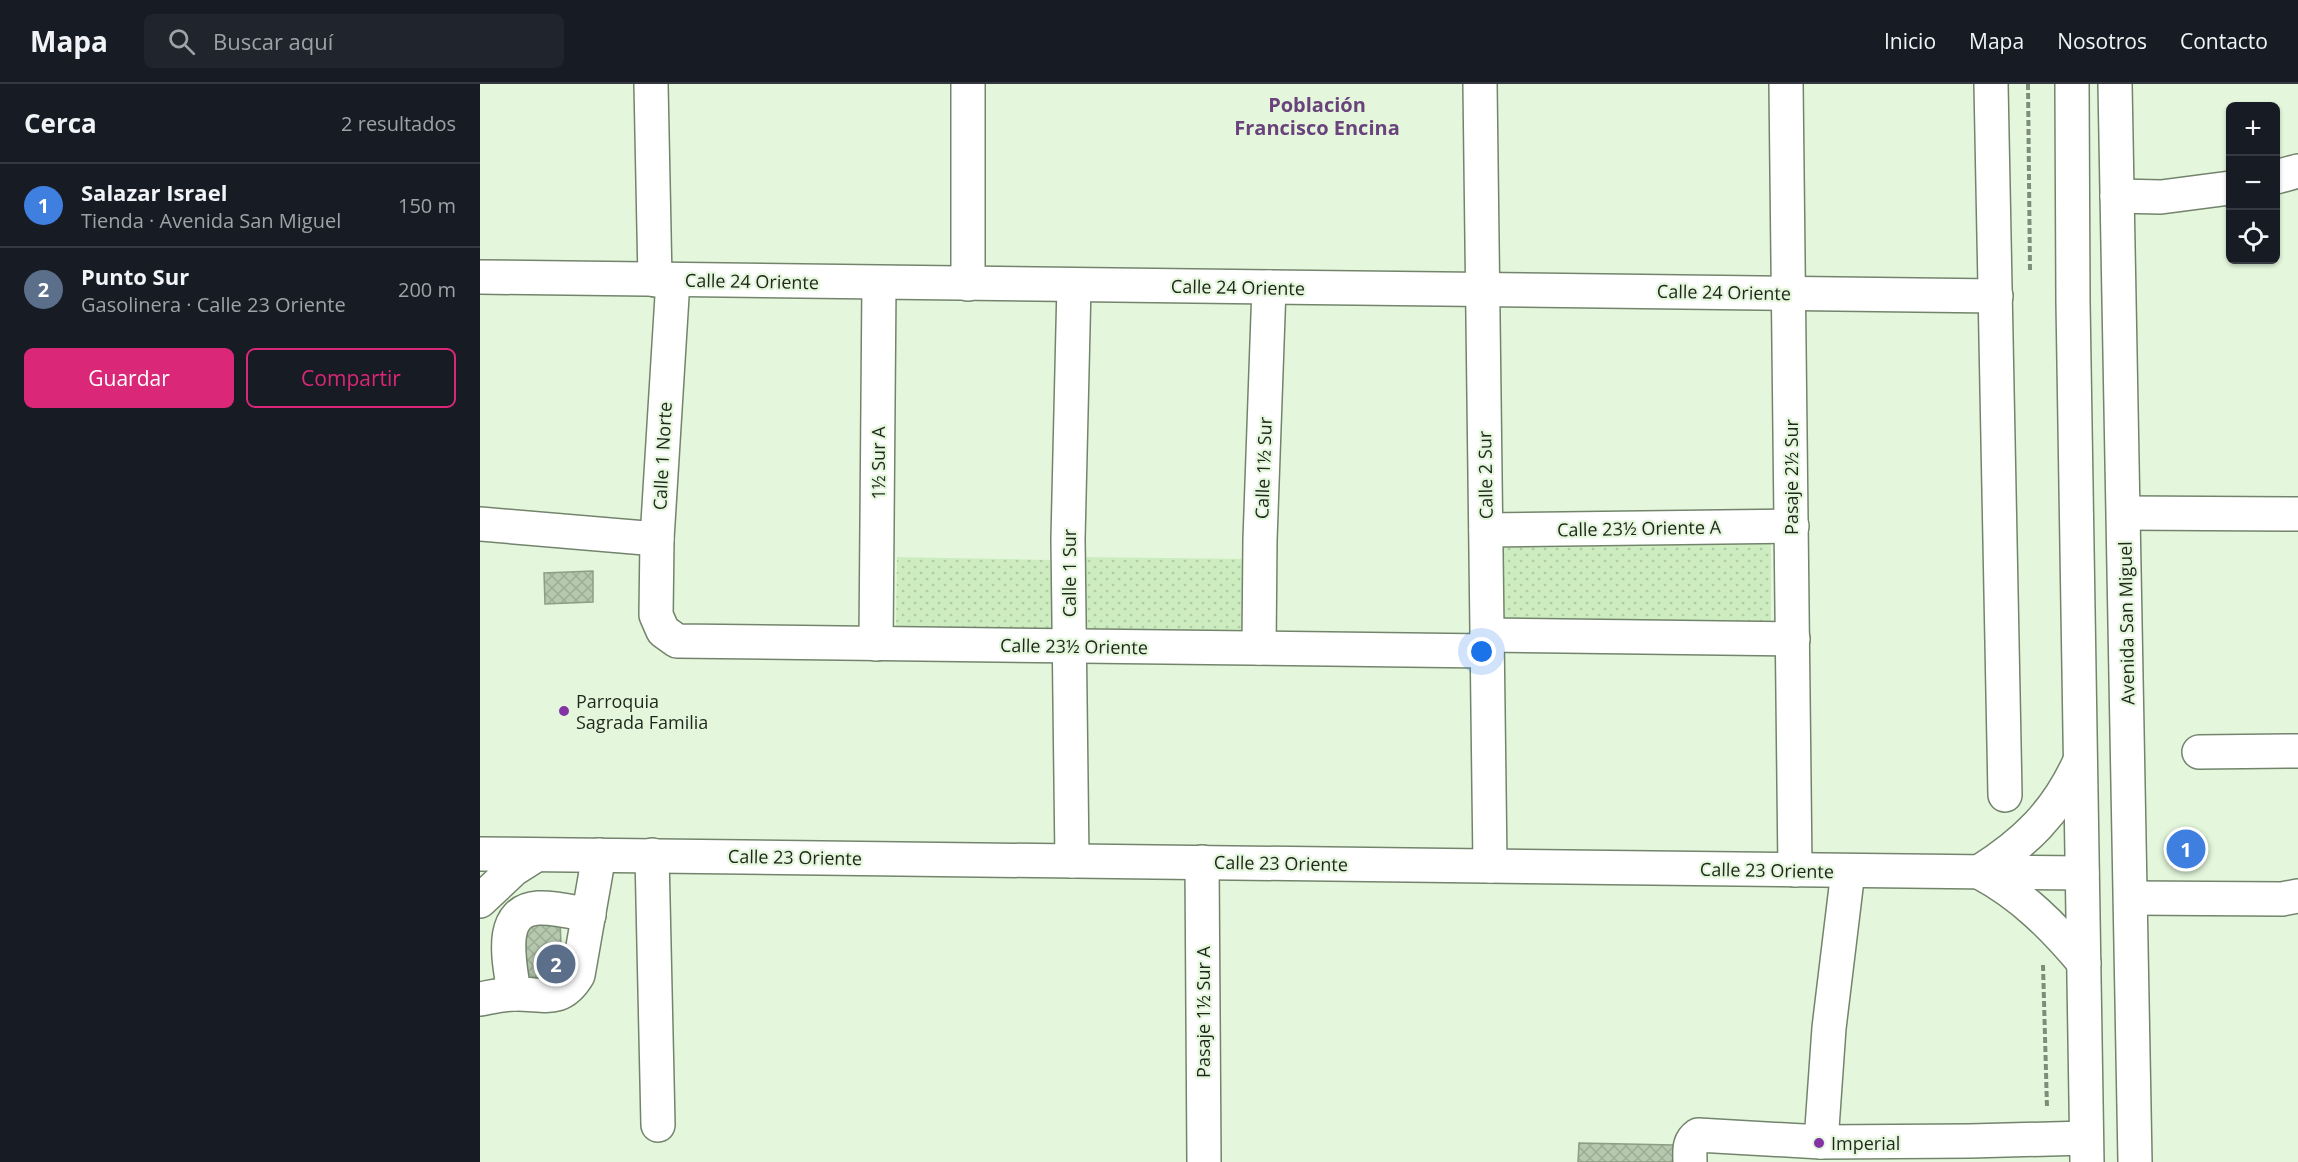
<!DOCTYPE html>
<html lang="es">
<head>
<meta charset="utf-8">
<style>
  body { margin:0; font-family:"Open Sans",sans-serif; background:#20242c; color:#f1f3f6 }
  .controls { position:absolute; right:18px; top:18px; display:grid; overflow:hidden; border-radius:9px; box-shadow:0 2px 4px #0004 }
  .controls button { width:54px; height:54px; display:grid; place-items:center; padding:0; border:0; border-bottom:2px solid #363941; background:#171b24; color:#f1f3f6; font:30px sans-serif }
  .you { position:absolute; left:1002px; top:568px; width:21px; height:21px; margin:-15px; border:4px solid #fff; border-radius:50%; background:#1a73e8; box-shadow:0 0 0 9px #1a73e833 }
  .badge { display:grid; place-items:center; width:39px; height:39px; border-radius:50%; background:#db2777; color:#fff; font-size:20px; font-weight:700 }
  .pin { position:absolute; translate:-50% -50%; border:3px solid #fff; box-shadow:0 2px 6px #0006 }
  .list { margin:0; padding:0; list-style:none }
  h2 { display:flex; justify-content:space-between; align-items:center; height:78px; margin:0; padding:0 24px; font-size:26px }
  h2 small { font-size:20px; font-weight:400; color:#9ea1a6 }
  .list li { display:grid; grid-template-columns:39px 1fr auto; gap:18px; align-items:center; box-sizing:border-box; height:84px; padding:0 24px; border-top:2px solid #363941 }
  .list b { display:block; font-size:22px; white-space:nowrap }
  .list p { margin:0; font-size:20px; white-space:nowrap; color:#9ea1a6 }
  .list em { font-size:20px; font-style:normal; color:#9ea1a6 }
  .actions { display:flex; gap:12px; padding:18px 24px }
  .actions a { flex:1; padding:14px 0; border:2px solid #db2777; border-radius:9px; text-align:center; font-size:21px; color:#db2777 }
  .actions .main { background:#db2777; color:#fff }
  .icon { flex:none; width:33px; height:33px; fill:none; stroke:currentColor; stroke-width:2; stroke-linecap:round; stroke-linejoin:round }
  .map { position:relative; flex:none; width:1818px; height:1078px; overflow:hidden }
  header { display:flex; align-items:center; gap:36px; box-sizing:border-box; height:84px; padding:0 30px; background:#171b24; border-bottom:2px solid #363941 }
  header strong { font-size:28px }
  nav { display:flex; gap:33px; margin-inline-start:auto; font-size:21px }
  .search { width:420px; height:54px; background:#20242c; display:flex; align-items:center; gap:15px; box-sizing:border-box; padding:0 21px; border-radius:9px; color:#9ea1a6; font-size:22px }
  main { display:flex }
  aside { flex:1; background:#171b24 }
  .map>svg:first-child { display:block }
  .park { fill:url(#park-dots) }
  .building { fill:url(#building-cross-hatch); stroke:#8d9e85; stroke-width:1.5 }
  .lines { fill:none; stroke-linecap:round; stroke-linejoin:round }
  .minor-casing { stroke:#73846c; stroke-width:36 }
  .major-casing { stroke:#73846c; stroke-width:36 }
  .highway-casing { stroke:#73846c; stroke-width:36 }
  .path { stroke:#7f8c7a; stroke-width:4; stroke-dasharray:6 3; stroke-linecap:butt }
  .minor { stroke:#fff; stroke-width:33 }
  .major { stroke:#fff; stroke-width:33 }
  .highway { stroke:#fff; stroke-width:33 }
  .poi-dot { fill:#8333a3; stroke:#e4f7dc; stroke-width:2 }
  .labels { text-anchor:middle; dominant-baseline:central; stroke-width:4.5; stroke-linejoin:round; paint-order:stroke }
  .street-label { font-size:18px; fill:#1f261c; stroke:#e4f7dc }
  .poi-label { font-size:18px; fill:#1f261c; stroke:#e4f7dc; text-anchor:start }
  .neighbourhood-label { font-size:20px; font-weight:bold; fill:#6b437c; stroke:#e4f7dc }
</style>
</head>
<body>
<header>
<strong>Mapa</strong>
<div class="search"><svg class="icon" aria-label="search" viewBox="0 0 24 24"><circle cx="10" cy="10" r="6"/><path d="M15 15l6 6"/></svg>Buscar aquí</div>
<nav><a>Inicio</a><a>Mapa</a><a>Nosotros</a><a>Contacto</a></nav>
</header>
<main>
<aside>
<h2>Cerca<small>2 resultados</small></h2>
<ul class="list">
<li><span class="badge" style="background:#3f7fe0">1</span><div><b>Salazar Israel</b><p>Tienda · Avenida San Miguel</p></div><em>150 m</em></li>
<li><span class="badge" style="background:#5c6f8a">2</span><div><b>Punto Sur</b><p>Gasolinera · Calle 23 Oriente</p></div><em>200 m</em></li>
</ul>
<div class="actions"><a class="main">Guardar</a><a>Compartir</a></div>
</aside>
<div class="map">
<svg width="1818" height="1078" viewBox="0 0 1818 1078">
  <defs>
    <pattern id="park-dots" width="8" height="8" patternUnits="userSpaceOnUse" patternTransform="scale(1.5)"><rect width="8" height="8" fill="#cdecc0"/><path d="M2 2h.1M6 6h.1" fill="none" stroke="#b0caa4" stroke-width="1.8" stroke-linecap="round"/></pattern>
    <pattern id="building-cross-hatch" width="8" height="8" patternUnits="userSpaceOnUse" patternTransform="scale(1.5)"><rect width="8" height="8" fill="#b6c9af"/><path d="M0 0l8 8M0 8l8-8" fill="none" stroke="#9cac96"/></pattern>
  </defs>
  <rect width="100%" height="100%" fill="#e4f7dc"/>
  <g class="park">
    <polygon points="1291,456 1291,545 1018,541 1017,461"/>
    <polygon points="417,473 572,476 571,546 416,546"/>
    <polygon points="605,473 770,475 772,550 603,551"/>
  </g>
  <g class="building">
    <polygon points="113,487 113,518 65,520 64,489"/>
    <polygon points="80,832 82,896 43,898 40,834"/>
    <polygon points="1099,1059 1194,1061 1194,1078 1098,1078"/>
  </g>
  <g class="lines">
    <g class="minor-casing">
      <g id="minor">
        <polyline points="171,0 175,196"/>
        <polyline points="1000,0 1010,782"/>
        <polyline points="1306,0 1315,786"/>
        <polyline points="1511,0 1525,711"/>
        <polyline points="1796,93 1818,87"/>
        <polyline points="1637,112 1681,113 1750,104"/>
        <polyline points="0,193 1516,212"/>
        <polyline points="193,196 177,455 176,531 183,547 197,557 1007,567"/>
        <polyline points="488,200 488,0"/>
        <polyline points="1644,429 1818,430"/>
        <polyline points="0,440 177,455"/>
        <polyline points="1006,446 1312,442"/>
        <polyline points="1007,551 1313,555"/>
        <polyline points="396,560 399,199"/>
        <polyline points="779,564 780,456 789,203"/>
        <polyline points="1719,668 1818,667"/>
        <polyline points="0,770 1602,789"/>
        <polyline points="172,771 178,1041"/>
        <polyline points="592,777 588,455 594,201"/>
        <polyline points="722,778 724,1078"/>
        <polyline points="1368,787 1349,944 1341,1058 1490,1057 1606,1054"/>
        <polyline points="1651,814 1802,815 1818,812"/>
        <path d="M34 910C31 883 15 827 58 824 74 823 93 828 109 831"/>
        <path d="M0 915C11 913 23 910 34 910 63 909 80 921 98 891L119 771"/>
        <path d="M1210 1078C1210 1067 1208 1058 1218 1051L1341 1058"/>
      </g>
    </g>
    <g class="major-casing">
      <polyline id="major" points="0,817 34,785 56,771"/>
    </g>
    <g class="highway-casing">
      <g id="highway">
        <polyline points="1592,0 1593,218 1607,1078"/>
        <polyline points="1635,0 1655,1078"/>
        <path d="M1499 788C1545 759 1576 729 1599 679"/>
        <path d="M1499 788C1542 811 1573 842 1604 879"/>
      </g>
    </g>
    <g class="path">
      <polyline points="1548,0 1550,188"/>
      <polyline points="1563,881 1567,1023"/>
    </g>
    <use href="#minor" class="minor"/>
    <use href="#major" class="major"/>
    <use href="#highway" class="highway"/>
  </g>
  <g class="poi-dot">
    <circle cx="84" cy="627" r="6"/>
    <circle cx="1339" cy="1059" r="6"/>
  </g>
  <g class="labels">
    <g class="street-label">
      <text transform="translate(272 197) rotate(1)">Calle 24 Oriente</text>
      <text transform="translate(758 203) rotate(1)">Calle 24 Oriente</text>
      <text transform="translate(1244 208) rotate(1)">Calle 24 Oriente</text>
      <text transform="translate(182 372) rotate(-87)">Calle 1 Norte</text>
      <text transform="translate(398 379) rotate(-90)">1½ Sur A</text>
      <text transform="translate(783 384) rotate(-88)">Calle 1½ Sur</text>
      <text transform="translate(1005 391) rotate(-91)">Calle 2 Sur</text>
      <text transform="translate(1311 393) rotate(-90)">Pasaje 2½ Sur</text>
      <text transform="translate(1159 444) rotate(-1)">Calle 23½ Oriente A</text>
      <text transform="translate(589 489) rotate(-90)">Calle 1 Sur</text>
      <text transform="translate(1646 539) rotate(-91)">Avenida San Miguel</text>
      <text transform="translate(594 562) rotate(1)">Calle 23½ Oriente</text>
      <text transform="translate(315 773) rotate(1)">Calle 23 Oriente</text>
      <text transform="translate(801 779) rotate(1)">Calle 23 Oriente</text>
      <text transform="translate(1287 786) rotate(1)">Calle 23 Oriente</text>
      <text transform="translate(723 928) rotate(-90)">Pasaje 1½ Sur A</text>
    </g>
    <g class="poi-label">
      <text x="96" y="617">Parroquia<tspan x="96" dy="21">Sagrada Familia</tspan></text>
      <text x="1351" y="1059">Imperial</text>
    </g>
    <g class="neighbourhood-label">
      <text x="837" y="20">Población<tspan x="837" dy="23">Francisco Encina</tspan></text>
    </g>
  </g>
</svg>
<div class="controls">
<button>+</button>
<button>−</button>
<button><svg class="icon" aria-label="locate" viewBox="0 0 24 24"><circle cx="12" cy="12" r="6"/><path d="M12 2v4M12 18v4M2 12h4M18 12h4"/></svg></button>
</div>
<div class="you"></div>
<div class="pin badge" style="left:1706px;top:765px;background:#3f7fe0">1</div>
<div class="pin badge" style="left:76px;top:880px;background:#5c6f8a">2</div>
</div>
</main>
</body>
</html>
